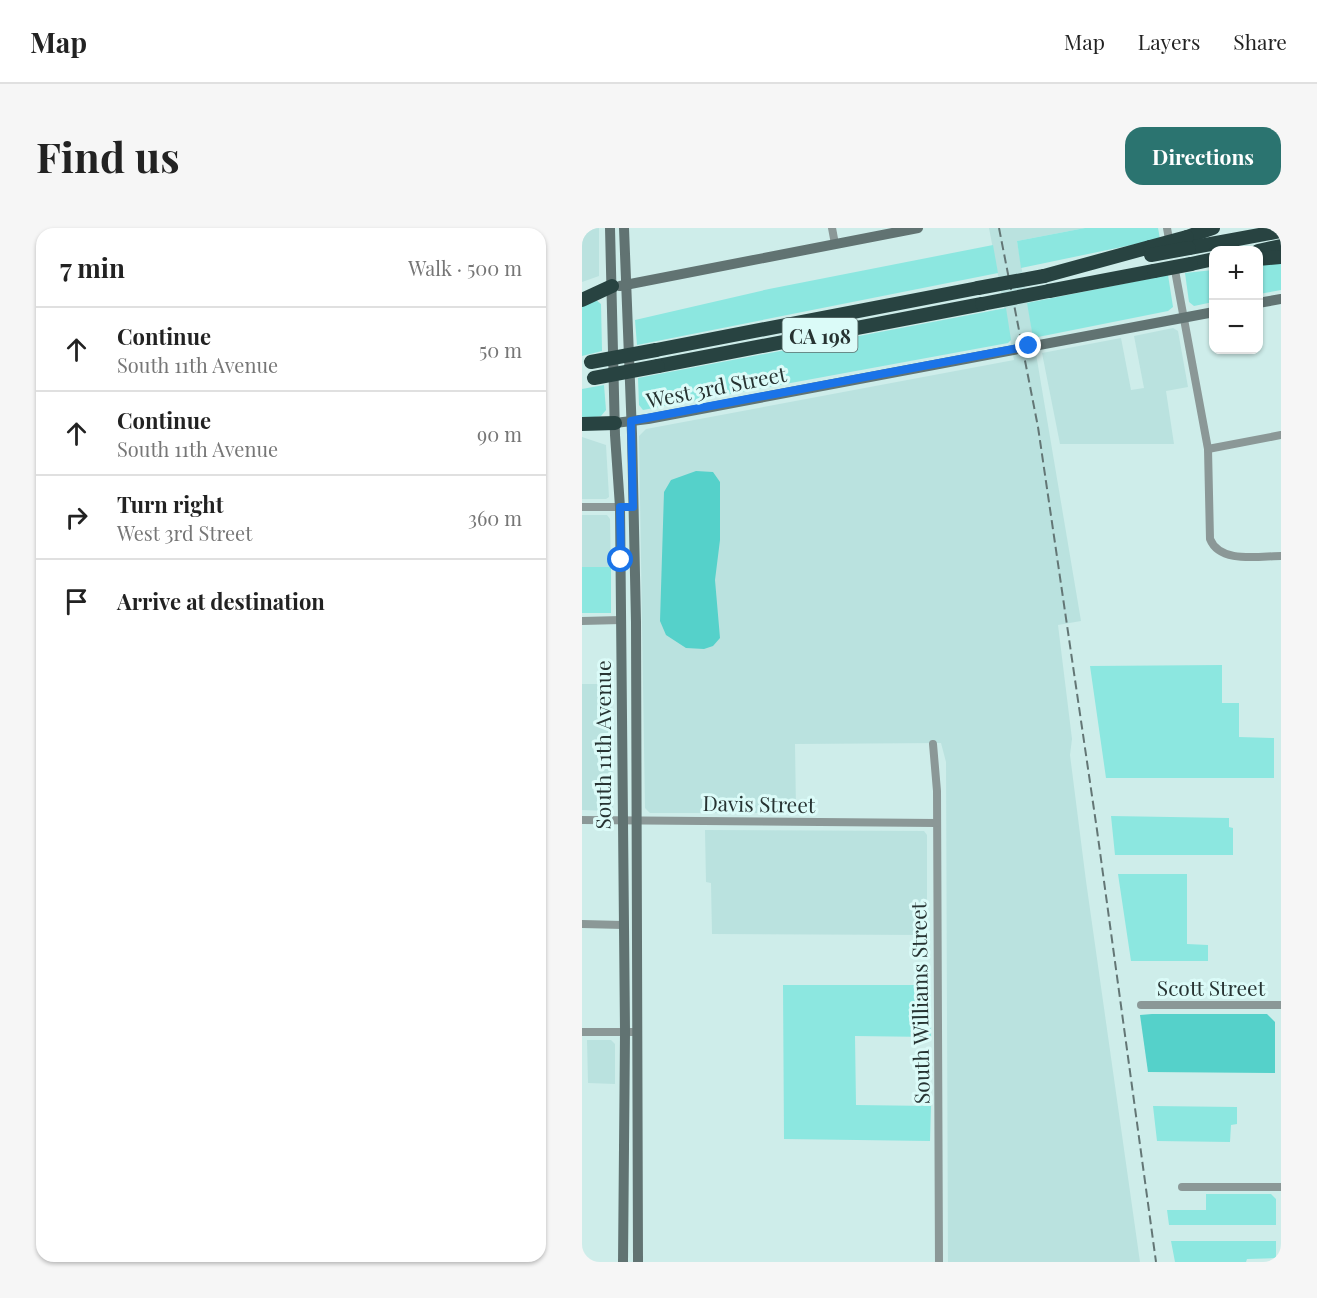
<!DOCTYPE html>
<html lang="en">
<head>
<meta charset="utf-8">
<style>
  body { margin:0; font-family:"Playfair Display",serif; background:#f6f6f6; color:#222 }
  .controls { position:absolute; right:18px; top:18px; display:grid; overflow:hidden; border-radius:12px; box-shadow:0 2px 4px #0004 }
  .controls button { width:54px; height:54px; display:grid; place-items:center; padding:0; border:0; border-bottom:2px solid #e0e0e0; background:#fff; color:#222; font:30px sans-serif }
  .stop { position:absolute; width:18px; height:18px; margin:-14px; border:4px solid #1a73e8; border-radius:50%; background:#fff }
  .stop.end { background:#1a73e8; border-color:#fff; box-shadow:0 2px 6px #0008 }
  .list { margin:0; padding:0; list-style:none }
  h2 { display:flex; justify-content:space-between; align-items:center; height:78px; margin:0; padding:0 24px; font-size:26px }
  h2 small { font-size:20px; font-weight:400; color:#767676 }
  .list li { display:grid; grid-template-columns:39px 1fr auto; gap:18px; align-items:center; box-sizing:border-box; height:84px; padding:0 24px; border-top:2px solid #e0e0e0 }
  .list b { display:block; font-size:22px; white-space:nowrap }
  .list p { margin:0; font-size:20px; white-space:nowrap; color:#767676 }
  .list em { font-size:20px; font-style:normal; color:#767676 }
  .icon { flex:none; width:33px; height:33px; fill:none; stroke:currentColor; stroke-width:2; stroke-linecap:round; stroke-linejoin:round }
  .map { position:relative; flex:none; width:699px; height:1034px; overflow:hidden; border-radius:18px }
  header { display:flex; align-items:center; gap:36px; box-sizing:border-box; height:84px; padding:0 30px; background:#fff; border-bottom:2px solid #e0e0e0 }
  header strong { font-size:28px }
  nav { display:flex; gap:33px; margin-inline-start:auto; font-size:21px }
  .intro { display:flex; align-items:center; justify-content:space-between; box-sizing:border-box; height:144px; padding:0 36px }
  h1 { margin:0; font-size:42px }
  .button { padding:15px 27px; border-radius:18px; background:#2b7470; color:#fff; font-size:21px; font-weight:700 }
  main { display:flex; gap:36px; padding:0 36px }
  aside { flex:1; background:#fff; border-radius:18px; box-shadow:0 2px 4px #0004 }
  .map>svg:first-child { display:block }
  .built { fill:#bae2df }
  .green { fill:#8ce7e0 }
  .water { fill:#55d1ca }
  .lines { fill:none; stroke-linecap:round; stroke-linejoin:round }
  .minor { stroke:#8b9897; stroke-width:8 }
  .secondary { stroke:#617372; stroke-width:10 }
  .motorway { stroke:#284341; stroke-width:14 }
  .rail { stroke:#637675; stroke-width:2; stroke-dasharray:9 4.5; stroke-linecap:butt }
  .motorway-bridge { stroke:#284341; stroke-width:14 }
  .route { stroke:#1a73e8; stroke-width:8 }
  .labels { text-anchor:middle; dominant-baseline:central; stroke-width:6; stroke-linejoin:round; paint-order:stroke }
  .shield { fill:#dbfbf8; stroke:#5d6f6d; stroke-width:1.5 }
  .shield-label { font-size:20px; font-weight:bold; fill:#273332 }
  .street-label { font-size:21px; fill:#273332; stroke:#dbfbf8 }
</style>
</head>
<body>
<header>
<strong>Map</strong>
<nav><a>Map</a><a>Layers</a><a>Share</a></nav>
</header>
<div class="intro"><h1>Find us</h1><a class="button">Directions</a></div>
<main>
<aside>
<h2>7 min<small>Walk · 500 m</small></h2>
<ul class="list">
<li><svg class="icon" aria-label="ahead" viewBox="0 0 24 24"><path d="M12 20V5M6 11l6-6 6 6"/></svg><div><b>Continue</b><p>South 11th Avenue</p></div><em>50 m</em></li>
<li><svg class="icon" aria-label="ahead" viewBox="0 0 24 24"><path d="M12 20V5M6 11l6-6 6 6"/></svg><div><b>Continue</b><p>South 11th Avenue</p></div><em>90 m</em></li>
<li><svg class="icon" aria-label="right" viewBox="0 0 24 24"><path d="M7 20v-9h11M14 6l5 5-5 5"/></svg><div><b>Turn right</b><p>West 3rd Street</p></div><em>360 m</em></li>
<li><svg class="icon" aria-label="arrive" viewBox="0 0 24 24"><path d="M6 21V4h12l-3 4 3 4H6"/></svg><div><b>Arrive at destination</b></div></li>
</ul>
</aside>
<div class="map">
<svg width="699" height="1034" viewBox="0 0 699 1034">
  <rect width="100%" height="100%" fill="#ceedea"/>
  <g class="built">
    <polygon points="0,0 17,0 17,48 0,54"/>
    <polygon points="407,0 503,0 435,13 499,393 476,397 490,511 488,527 504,653 558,1034 366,1034 364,534 359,515 213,516 214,582 212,585 68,585 63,580 57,208 64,201 432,132"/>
    <polygon points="591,100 596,103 606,159 584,163 592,216 478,216 460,125 539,110 549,162 562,160 552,108"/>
    <polygon points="0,209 24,217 27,269 24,271 0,271"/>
    <polygon points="0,287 25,287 28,291 29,339 0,339"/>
    <polygon points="0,456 29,456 31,579 27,583 0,582"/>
    <polygon points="123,602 342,603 345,607 345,707 130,706 129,655 124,654"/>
    <polygon points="5,812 29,812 33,816 33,856 6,855"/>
  </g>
  <g class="green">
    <polygon points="503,0 576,0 578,11 439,40 435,13"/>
    <polygon points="411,17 416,45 55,117 53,92 187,61"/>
    <polygon points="699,35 699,62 677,66 676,37"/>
    <polygon points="631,42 631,74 612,78 607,74 603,45"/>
    <polygon points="586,47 591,79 586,83 451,110 445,75"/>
    <polygon points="14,72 19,76 20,123 0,128 0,77"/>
    <polygon points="424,80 429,112 426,115 61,182 57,177 56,150"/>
    <polygon points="22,157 24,182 19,188 0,191 0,161"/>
    <rect x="0" y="339" width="29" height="46"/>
    <polygon points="640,437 640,475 657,475 657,509 692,510 692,550 524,550 508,438"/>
    <polygon points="529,588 647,590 647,599 651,600 651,627 533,627"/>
    <polygon points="536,646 605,646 605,716 626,717 626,733 549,733"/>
    <polygon points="201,757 348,757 349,809 273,808 274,877 349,878 348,913 202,911"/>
    <polygon points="571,878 655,879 655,896 649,897 648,914 575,913"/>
    <polygon points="624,966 689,966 694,971 694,997 587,997 585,982 624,982"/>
    <polygon points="589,1013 694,1013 694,1030 665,1031 664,1034 593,1034"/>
  </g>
  <g class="water">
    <polygon points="114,243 131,244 138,254 138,312 133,352 138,410 131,418 122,421 104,420 84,407 78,393 82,264 89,252"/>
    <polygon points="570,786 685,786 693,794 693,845 566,844 558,787"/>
  </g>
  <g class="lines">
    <g class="minor">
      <polyline points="250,0 253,16"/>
      <polyline points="585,0 588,17"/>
      <path d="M592 37 626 221 628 311C638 336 677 328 699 328"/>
      <polyline points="626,221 699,207"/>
      <polyline points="0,279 51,279"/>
      <polyline points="0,393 39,392"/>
      <polyline points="351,516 355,563 357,1034"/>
      <polyline points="0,592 354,595"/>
      <polyline points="0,696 41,697"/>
      <polyline points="559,777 699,777"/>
      <polyline points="0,804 55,804"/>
      <polyline points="600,959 699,959"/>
    </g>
    <g class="secondary">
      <polyline points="28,0 33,207 38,279 43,804 41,1034"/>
      <polyline points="42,0 50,206 54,394 56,1034"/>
      <polyline points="38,58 336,0"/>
      <polyline points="676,75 699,71"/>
      <polyline points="33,195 66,191 632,84"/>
    </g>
    <g class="motorway">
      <polyline points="605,9 631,0"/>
      <polyline points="607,20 699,3"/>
      <polyline points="676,23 699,18"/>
      <polyline points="676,31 699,29"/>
      <polyline points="609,36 632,31"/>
      <polyline points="462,48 568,19"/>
      <polyline points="467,63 572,43"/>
      <polyline points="0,72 30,58"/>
      <polyline points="74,122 396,60"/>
      <polyline points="76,138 400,76"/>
      <polyline points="0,196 33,195"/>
    </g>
    <polyline class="rail" points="417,0 456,199 515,602 574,1034"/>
    <g class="motorway-bridge">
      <polyline points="568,19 605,9"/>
      <polyline points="569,27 607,20"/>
      <polyline points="572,43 609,36"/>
      <polyline points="396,60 462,48"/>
      <polyline points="400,76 467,63"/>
      <polyline points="9,134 74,122"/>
      <polyline points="12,150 76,138"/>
    </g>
  </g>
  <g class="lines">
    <polyline class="route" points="39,332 38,279 51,279 49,193 447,118"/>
  </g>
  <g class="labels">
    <rect class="shield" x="200.5" y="90" width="75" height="34" rx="4.5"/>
    <g class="shield-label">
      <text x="238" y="107">CA 198</text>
    </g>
    <g class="street-label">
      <text transform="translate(134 158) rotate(-11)">West 3rd Street</text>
      <text transform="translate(20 517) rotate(-90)">South 11th Avenue</text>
      <text transform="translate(177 575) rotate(1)">Davis Street</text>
      <text x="629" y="759">Scott Street</text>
      <text transform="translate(337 775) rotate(-91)">South Williams Street</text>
    </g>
  </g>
</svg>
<div class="controls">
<button>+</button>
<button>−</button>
</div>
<div class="stop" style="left:39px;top:332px"></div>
<div class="stop end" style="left:447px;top:118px"></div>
</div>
</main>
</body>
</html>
